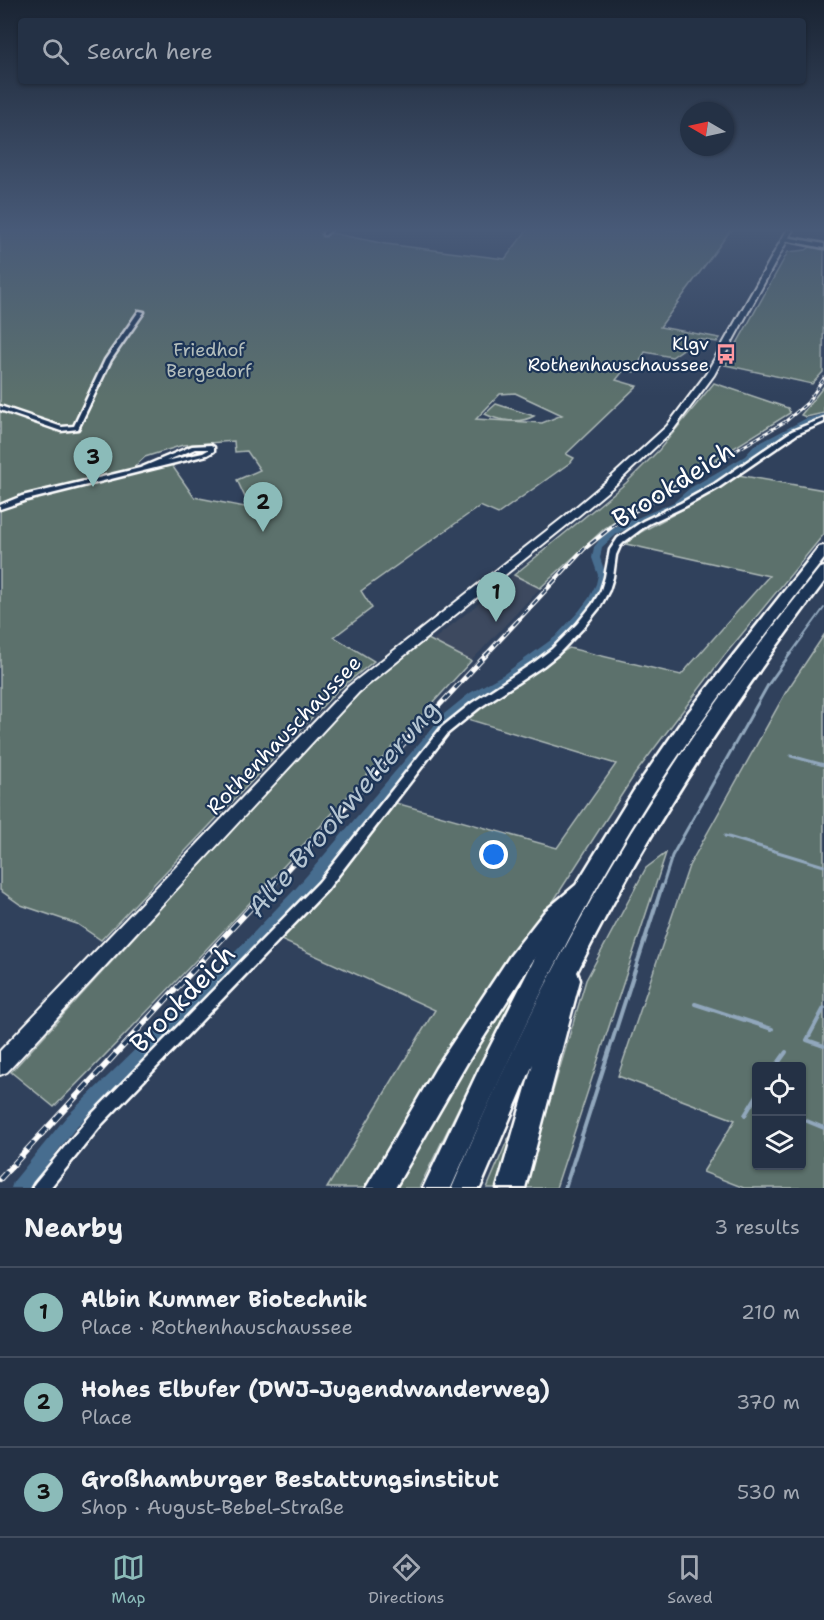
<!DOCTYPE html>
<html lang="en">
<head>
<meta charset="utf-8">
<style>
  body { margin:0; font-family:"Shantell Sans",sans-serif; background:#2c394c; color:#f1f3f6 }
  .controls { position:absolute; right:18px; bottom:18px; display:grid; overflow:hidden; border-radius:6px; box-shadow:0 2px 4px #0004 }
  .controls button { width:54px; height:54px; display:grid; place-items:center; padding:0; border:0; border-bottom:2px solid #414c5e; background:#243145; color:#f1f3f6; font:30px sans-serif }
  .compass { position:absolute; left:680px; top:102px; width:54px; height:54px; border-radius:50%; background:#243145; box-shadow:0 2px 4px #0004; rotate:279deg }
  .you { position:absolute; left:494px; top:855px; width:21px; height:21px; margin:-15px; border:4px solid #fff; border-radius:50%; background:#1a73e8; box-shadow:0 0 0 9px #1a73e833 }
  .badge { display:grid; place-items:center; width:39px; height:39px; border-radius:50%; background:#8bbbb9; color:#111; font-size:20px; font-weight:700 }
  .pin { position:absolute; translate:-50% -50px; filter:drop-shadow(0 2px 3px #0008) }
  .pin::after { content:''; position:absolute; top:32px; width:21px; height:18px; background:inherit; clip-path:polygon(0 0,100% 0,50% 100%) }
  .list { margin:0; padding:0; list-style:none }
  h2 { display:flex; justify-content:space-between; align-items:center; height:78px; margin:0; padding:0 24px; font-size:26px }
  h2 small { font-size:20px; font-weight:400; color:#a3a9b3 }
  .list li { display:grid; grid-template-columns:39px 1fr auto; gap:18px; align-items:center; box-sizing:border-box; height:90px; padding:0 24px; border-top:2px solid #414c5e }
  .list b { display:block; font-size:22px; white-space:nowrap }
  .list p { margin:0; font-size:20px; white-space:nowrap; color:#a3a9b3 }
  .list em { font-size:20px; font-style:normal; color:#a3a9b3 }
  .icon { flex:none; width:33px; height:33px; fill:none; stroke:currentColor; stroke-width:2; stroke-linecap:round; stroke-linejoin:round }
  .map { position:relative; flex:none; width:824px; height:1188px; overflow:hidden }
  .search { position:absolute; background:#243145; box-shadow:0 2px 4px #0004; left:18px; right:18px; top:18px; height:66px; display:flex; align-items:center; gap:15px; box-sizing:border-box; padding:0 21px; border-radius:6px; color:#a3a9b3; font-size:22px }
  .sheet { height:348px; background:#243145 }
  nav { display:flex; justify-content:space-around; align-items:center; box-sizing:border-box; height:84px; border-top:2px solid #414c5e; background:#243145; font-size:16px; color:#a3a9b3 }
  nav a { display:grid; justify-items:center; gap:3px }
  nav .on { color:#8bbbb9 }
  .map>svg:first-child { display:block }
  .built { fill:#3e4a5f }
  .green { fill:#5b716c; stroke:#adb8b6; stroke-width:1.5; fill-rule:evenodd }
  .lines { fill:none; stroke-linecap:round; stroke-linejoin:round }
  .stream-far2 { stroke:#91a7bc; stroke-width:2 }
  .stream-far1 { stroke:#91a7bc; stroke-width:3 }
  .stream { stroke:#91a7bc; stroke-width:4 }
  .canal { fill:#476d8f; fill-rule:evenodd }
  .minor-casing { stroke:#fff; stroke-width:5 }
  .tertiary-casing { stroke:#fff; stroke-width:5 }
  .secondary-casing { stroke:#fff; stroke-width:4 }
  .motorway-casing { stroke:#fff; stroke-width:5 }
  .minor { fill:#1d3557; fill-rule:evenodd }
  .tertiary { fill:#1d3557; fill-rule:evenodd }
  .secondary { fill:#1d3557; fill-rule:evenodd }
  .motorway { fill:#1d3557; fill-rule:evenodd }
  .rail-far3-casing { stroke:#fff; stroke-width:3 }
  .rail-far2-casing { stroke:#fff; stroke-width:4.5 }
  .rail-far1-casing { stroke:#fff; stroke-width:5 }
  .rail-casing { stroke:#fff; stroke-width:6 }
  .rail-far3 { stroke:#1d3557; stroke-width:1.5; stroke-dasharray:4; stroke-linecap:butt }
  .rail-far2 { stroke:#1d3557; stroke-width:2; stroke-dasharray:7; stroke-linecap:butt }
  .rail-far1 { stroke:#1d3557; stroke-width:3; stroke-dasharray:8; stroke-linecap:butt }
  .rail { stroke:#1d3557; stroke-width:4; stroke-dasharray:10; stroke-linecap:butt }
  .labels { text-anchor:middle; dominant-baseline:central; stroke-width:4.5; stroke-linejoin:round; paint-order:stroke }
  .far-poi-label { font-size:18px; fill:#fff; stroke:#1d3557; text-anchor:end }
  .far-park-label { font-size:18px; fill:#b5bfbd; stroke:#1d3557 }
  .street-label { font-size:21px; fill:#fff; stroke:#1d3557 }
  .near-street-label { font-size:26px; fill:#fff; stroke:#1d3557 }
  .near-water-label { font-size:27px; font-style:italic; fill:#b5c5d2; stroke:#1d3557 }
</style>
</head>
<body>
<div class="map">
<svg width="824" height="1188" viewBox="0 0 824 1188">
  <rect width="100%" height="100%" fill="#30415c"/>
  <filter id="ink" filterUnits="userSpaceOnUse"><feTurbulence type="fractalNoise" baseFrequency=".0167" numOctaves="2"/><feDisplacementMap in="SourceGraphic" scale="12" xChannelSelector="R" yChannelSelector="G"/><feConvolveMatrix kernelMatrix="1 2 1 2 8 2 1 2 1" color-interpolation-filters="sRGB"/></filter>
  <g filter="url(#ink)">
    <polygon class="built" points="514,575 540,588 471,661 432,641"/>
    <g class="green">
      <path d="M0 230H316L386 244 505 259 527 230H733L730 231 660 327 720 338 717 342 698 339 672 357 645 352 634 372 624 370 616 380 637 386 566 454 574 458 571 462 498 514 480 506 361 591 372 608 334 637 374 661 337 691 101 940 77 924 21 905 0 890V509L28 499 171 464 194 497 250 508 237 480 260 470 247 451 235 452 234 441 183 445 145 457 131 470 0 505ZM515 393 562 415 542 423 476 419 500 394Z"/>
      <polygon points="812,246 824,247 823,372 812,384 725,365 788,252 806,250"/>
      <polygon points="714,383 788,408 790,413 605,528 540,588 514,575 626,483 659,450"/>
      <polygon points="824,386 824,413 806,417 801,415"/>
      <path d="M496 404 534 416C520 424 499 421 485 414Z"/>
      <polygon points="738,475 824,490 824,534 724,656 635,774 369,1188 327,1188 435,1010 281,940 331,887 396,803 557,848 616,764 464,718 483,701 569,648 681,675 769,576 626,544 641,532 696,502"/>
      <path d="M824 635V1188H744L703 1172 735 1120 618 1076 689 866 786 692ZM756 1066H802V1166H756Z"/>
      <path d="M428 639 471 661C334 812 197 963 54 1107L11 1072 336 716 382 672Z"/>
      <polygon points="666,853 556,1188 524,1188 586,980 646,868"/>
      <polygon points="517,982 520,983 419,1188 392,1188 467,1057"/>
      <polygon points="521,1126 502,1188 487,1188 508,1139"/>
    </g>
    <g class="lines">
      <polyline class="stream-far2" points="789,656 824,608"/>
      <g class="stream-far1">
        <polyline points="791,756 824,765"/>
        <polyline points="725,836 824,866"/>
        <polyline points="662,888 672,856 768,685 790,654"/>
      </g>
      <g class="stream">
        <polyline points="695,1004 772,1029"/>
        <polyline points="824,1008 807,1040 824,1046"/>
        <polyline points="776,1066 786,1052"/>
        <polyline points="745,1115 756,1097"/>
        <polyline points="802,1119 824,1128"/>
        <polyline points="565,1188 662,886"/>
      </g>
      <polygon class="canal" points="824,414 824,418 809,422 760,450 751,460 696,492 680,506 618,533 602,547 600,558 606,575 604,584 598,599 585,615 561,641 512,680 478,699 452,720 305,895 245,962 77,1126 29,1188 11,1188 13,1182 67,1116 235,952 297,887 444,714 470,693 504,674 555,637 579,611 589,598 596,584 598,575 592,558 594,547 601,538 612,529 674,502 690,488 745,456 754,446 805,419"/>
      <g class="minor-casing">
        <g id="minor">
          <polygon points="326,230 331,230 325,235 323,235 323,233"/>
          <polygon points="139,311 144,312 111,360 78,429 61,431 0,410 0,406 62,427 74,426 105,360"/>
          <polygon points="824,418 824,422 797,434 718,488 686,506 648,524 624,542 620,546 616,555 613,577 609,590 600,607 583,628 558,654 543,666 479,708 448,733 327,890 102,1124 50,1188 32,1188 35,1183 92,1114 319,882 442,727 472,703 536,661 552,649 577,624 593,604 601,590 605,577 610,550 618,538 643,521 681,503 713,485 792,431"/>
          <path d="M211 445 214 447V451L207 455 27 500 0 509V505L22 496 140 468 192 446ZM195 449H208V450L203 453 166 461Z"/>
        </g>
      </g>
      <g class="tertiary-casing">
        <polygon id="tertiary" points="786,237 824,244 824,248 784,240"/>
      </g>
      <g class="secondary-casing">
        <polygon id="secondary" points="787,230 793,230 714,375 673,430 615,485 572,521 359,692 7,1072 0,1075 0,1051 349,686 564,517 607,481 667,426 706,374"/>
      </g>
      <g class="motorway-casing">
        <g id="motorway">
          <path d="M824 546V559C762 638 702 717 648 801 571 923 509 1056 451 1188H423L481 1065 536 956 467 1063 395 1188H366L436 1068 510 956 545 911 576 885 633 792 686 715 819 547Z"/>
          <path d="M824 567V582C731 705 646 833 577 972L580 980 525 1188H497L533 1064 480 1188H452C512 1043 584 901 671 770 716 700 767 634 819 569Z"/>
        </g>
      </g>
      <use href="#minor" class="minor"/>
      <use href="#tertiary" class="tertiary"/>
      <use href="#secondary" class="secondary"/>
      <use href="#motorway" class="motorway"/>
      <g class="rail-far3-casing">
        <polyline id="rail-far3" points="693,476 786,421 807,403 824,378"/>
      </g>
      <g class="rail-far2-casing">
        <polyline id="rail-far2" points="485,656 584,549 624,517 695,475"/>
      </g>
      <g class="rail-far1-casing">
        <polyline id="rail-far1" points="270,888 487,654"/>
      </g>
      <g class="rail-casing">
        <polyline id="rail" points="0,1179 271,886"/>
      </g>
      <use href="#rail-far3" class="rail-far3"/>
      <use href="#rail-far2" class="rail-far2"/>
      <use href="#rail-far1" class="rail-far1"/>
      <use href="#rail" class="rail"/>
    </g>
  </g>
  <linearGradient id="sky" x2="0" y2="1"><stop stop-color="#1a2433"/><stop offset="0.58" stop-color="#485a78"/><stop offset="1" stop-color="#485a78" stop-opacity="0"/></linearGradient>
  <rect width="824" height="397" fill="url(#sky)"/>
  <defs>
    <g id="bus-bare" transform="scale(1.62)"><path d="M-5-6H5V4H4V6H2V4H-2V6H-4V4H-5ZM-3.5-4V0h7V-4ZM-3.5 1.2v1.5H-2V1.2ZM2 1.2v1.5H3.5V1.2Z" fill="#ff9aa2" stroke="#1d3557" stroke-width="2.5" paint-order="stroke"/></g>
  </defs>
  <g fill-rule="evenodd">
    <use href="#bus-bare" x="726" y="354"/>
  </g>
  <g class="labels">
    <g class="far-poi-label">
      <text x="709" y="344">Klgv<tspan x="709" dy="21">Rothenhauschaussee</tspan></text>
    </g>
    <g class="far-park-label">
      <text x="209" y="350">Friedhof<tspan x="209" dy="21">Bergedorf</tspan></text>
    </g>
    <g class="street-label">
      <text transform="translate(284 735) rotate(-46)">Rothenhauschaussee</text>
    </g>
    <g class="near-street-label">
      <text transform="translate(673 484) rotate(-32)">Brookdeich</text>
      <text transform="translate(182 998) rotate(-46)">Brookdeich</text>
    </g>
    <g class="near-water-label">
      <text transform="translate(343 808) rotate(-49)">Alte Brookwetterung</text>
    </g>
  </g>
</svg>
<div class="controls">
<button><svg class="icon" aria-label="locate" viewBox="0 0 24 24"><circle cx="12" cy="12" r="6"/><path d="M12 2v4M12 18v4M2 12h4M18 12h4"/></svg></button>
<button><svg class="icon" aria-label="layers" viewBox="0 0 24 24"><path d="M12 4l9 5-9 5-9-5zM3 14l9 5 9-5"/></svg></button>
</div>
<svg class="compass" viewBox="-18 -18 36 36"><path d="M0-13l5 13h-10z" fill="#e53935"/><path d="M0 13l5-13h-10z" fill="#a3a9b3"/></svg>
<div class="you"></div>
<div class="pin badge" style="left:496px;top:622px">1</div>
<div class="pin badge" style="left:263px;top:532px">2</div>
<div class="pin badge" style="left:93px;top:487px">3</div>
<div class="search"><svg class="icon" aria-label="search" viewBox="0 0 24 24"><circle cx="10" cy="10" r="6"/><path d="M15 15l6 6"/></svg>Search here</div>
</div>
<section class="sheet">
<h2>Nearby<small>3 results</small></h2>
<ul class="list">
<li><span class="badge">1</span><div><b>Albin Kummer Biotechnik</b><p>Place · Rothenhauschaussee</p></div><em>210 m</em></li>
<li><span class="badge">2</span><div><b>Hohes Elbufer (DWJ-Jugendwanderweg)</b><p>Place</p></div><em>370 m</em></li>
<li><span class="badge">3</span><div><b>Großhamburger Bestattungsinstitut</b><p>Shop · August-Bebel-Straße</p></div><em>530 m</em></li>
</ul>
</section>
<nav>
<a class="on"><svg class="icon" aria-label="map" viewBox="0 0 24 24"><path d="M3 6l6-2 6 2 6-2v14l-6 2-6-2-6 2zM9 4v14M15 6v14"/></svg>Map</a>
<a><svg class="icon" aria-label="directions" viewBox="0 0 24 24"><path d="M12 3l9 9-9 9-9-9zM9 14v-3h6M13 9l2 2-2 2"/></svg>Directions</a>
<a><svg class="icon" aria-label="saved" viewBox="0 0 24 24"><path d="M7 4h10v16l-5-4-5 4z"/></svg>Saved</a>
</nav>
</body>
</html>
